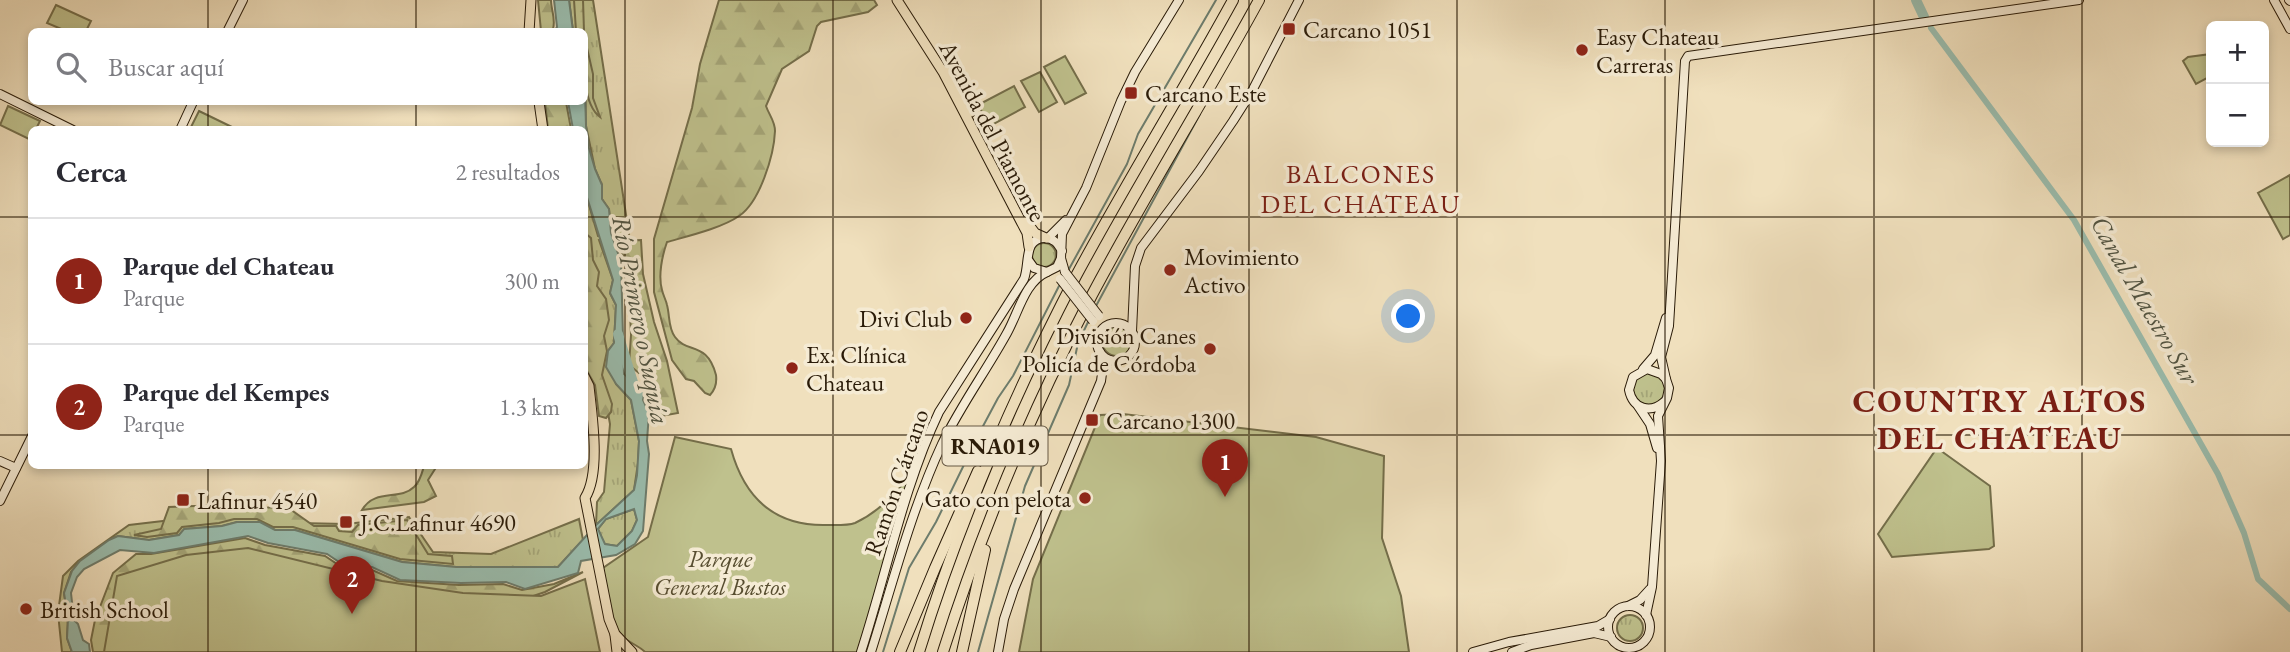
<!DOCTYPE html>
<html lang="es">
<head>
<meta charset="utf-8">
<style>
  body { margin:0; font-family:"EB Garamond",serif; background:#f2f2f3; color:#2b2b33 }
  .controls { position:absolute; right:21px; top:21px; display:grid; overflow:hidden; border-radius:10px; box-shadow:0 4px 10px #0003 }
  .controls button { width:63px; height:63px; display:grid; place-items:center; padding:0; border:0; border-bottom:2px solid #e1e1e2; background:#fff; color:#2b2b33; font:35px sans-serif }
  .you { position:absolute; left:1409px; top:317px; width:24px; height:24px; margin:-18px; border:5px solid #fff; border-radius:50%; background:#1a73e8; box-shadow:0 0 0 10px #1a73e833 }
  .badge { display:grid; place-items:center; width:46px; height:46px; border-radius:50%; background:#8f2418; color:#fff; font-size:23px; font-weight:700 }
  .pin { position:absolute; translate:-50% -58px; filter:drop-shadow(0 2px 4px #0008) }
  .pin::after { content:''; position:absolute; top:37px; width:24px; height:21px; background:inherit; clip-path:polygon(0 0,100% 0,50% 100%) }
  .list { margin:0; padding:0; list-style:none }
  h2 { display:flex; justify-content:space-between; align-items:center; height:91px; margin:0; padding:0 28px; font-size:30px }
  h2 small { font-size:23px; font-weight:400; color:#7c7c81 }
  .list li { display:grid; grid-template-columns:46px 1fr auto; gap:21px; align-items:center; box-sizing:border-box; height:126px; padding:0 28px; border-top:2px solid #e1e1e2 }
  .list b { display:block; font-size:26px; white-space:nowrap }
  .list p { margin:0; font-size:23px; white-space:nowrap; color:#7c7c81 }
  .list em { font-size:23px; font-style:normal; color:#7c7c81 }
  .icon { flex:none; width:38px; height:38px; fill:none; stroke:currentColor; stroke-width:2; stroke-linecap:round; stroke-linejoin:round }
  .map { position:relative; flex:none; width:2290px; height:652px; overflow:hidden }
  .search { position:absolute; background:#fff; box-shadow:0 4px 10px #0003; left:28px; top:28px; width:560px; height:77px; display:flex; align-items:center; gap:18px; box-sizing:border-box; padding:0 24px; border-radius:10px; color:#7c7c81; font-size:26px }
  .panel { position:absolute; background:#fff; box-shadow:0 4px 10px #0003; left:28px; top:126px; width:560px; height:343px; border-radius:10px }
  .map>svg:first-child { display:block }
  .grass { fill:url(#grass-tufts); stroke:#746e4a; stroke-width:2 }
  .forest { fill:url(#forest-firs); stroke:#746e4a; stroke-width:2 }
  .park { fill:#bfc18d; stroke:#746e4a; stroke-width:2 }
  .water { fill:#9abdae; stroke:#6d7c6c; stroke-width:2; fill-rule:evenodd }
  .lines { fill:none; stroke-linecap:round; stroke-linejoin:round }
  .stream { stroke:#6d7c6c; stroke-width:2 }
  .canal { stroke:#9abdae; stroke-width:6 }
  .river { stroke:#9abdae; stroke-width:10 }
  .secondary-casing { stroke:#2a1b08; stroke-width:10 }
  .primary-casing { stroke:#2a1b08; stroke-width:11 }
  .motorway-casing { stroke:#2a1b08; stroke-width:12 }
  .secondary { stroke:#f5ebd4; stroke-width:8 }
  .primary { stroke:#f0e0bd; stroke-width:9 }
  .motorway { stroke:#f0e0bd; stroke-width:10 }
  .secondary-bridge-casing { stroke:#2a1b08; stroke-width:10; stroke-linecap:butt }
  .secondary-bridge { stroke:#f5ebd4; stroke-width:8 }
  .grid { fill:none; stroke:#2a1b08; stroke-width:2; stroke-opacity:0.55 }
  .poi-dot { fill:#8f2418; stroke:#f5ebd4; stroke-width:2.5 }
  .labels { text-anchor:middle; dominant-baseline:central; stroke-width:7; stroke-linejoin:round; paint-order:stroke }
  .shield { fill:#f5ebd4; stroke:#675945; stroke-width:2 }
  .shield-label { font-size:23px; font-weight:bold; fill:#2a1b08 }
  .poi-label { font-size:24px; fill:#2a1b08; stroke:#f5ebd4; text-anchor:start }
  .street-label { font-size:24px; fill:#2a1b08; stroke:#f5ebd4 }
  .park-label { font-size:24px; font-style:italic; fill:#574d30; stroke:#f5ebd4 }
  .neighbourhood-label { font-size:26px; letter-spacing:2px; fill:#7a1f14; stroke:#f5ebd4 }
  .water-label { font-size:26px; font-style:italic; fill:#515442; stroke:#f5ebd4 }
  .district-label { font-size:32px; font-weight:bold; letter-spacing:2px; fill:#7a1f14; stroke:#f5ebd4 }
</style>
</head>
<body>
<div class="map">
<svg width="2290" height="652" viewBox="0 0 2290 652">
  <defs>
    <pattern id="grass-tufts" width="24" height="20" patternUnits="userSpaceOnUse" patternTransform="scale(1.75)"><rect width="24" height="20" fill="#bfc18d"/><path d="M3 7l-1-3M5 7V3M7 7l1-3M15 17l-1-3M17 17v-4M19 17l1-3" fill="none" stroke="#a4a578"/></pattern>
    <pattern id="forest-firs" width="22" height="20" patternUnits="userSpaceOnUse" patternTransform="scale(1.75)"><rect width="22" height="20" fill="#bfc18d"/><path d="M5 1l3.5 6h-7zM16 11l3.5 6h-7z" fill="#a4a578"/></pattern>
  </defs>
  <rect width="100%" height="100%" fill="#f0e0bd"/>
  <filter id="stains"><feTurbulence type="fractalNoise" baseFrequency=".00286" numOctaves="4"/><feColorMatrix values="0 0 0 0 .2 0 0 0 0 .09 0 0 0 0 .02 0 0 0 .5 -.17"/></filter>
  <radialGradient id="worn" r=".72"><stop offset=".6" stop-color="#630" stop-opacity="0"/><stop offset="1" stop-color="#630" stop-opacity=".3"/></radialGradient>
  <g class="grass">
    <polygon points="569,0 593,0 629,234 599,240 613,280 610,293 616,305 614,343 608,351 616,384 631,400 639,441 638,463 634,490 596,525 597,502 604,492 610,424 585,283 585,191 598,236 612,237 609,209 602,199 602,185 595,169 586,126 584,32 573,31"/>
    <circle cx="1044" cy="255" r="12"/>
    <circle cx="1117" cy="341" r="15"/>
    <circle cx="1649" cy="389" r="16"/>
    <polygon points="634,509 637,520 632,531 617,546 604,544 598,529 606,519"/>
    <polygon points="231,513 298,523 346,524 409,517 433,552 491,554 579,519 583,540 558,567 456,567 402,562 295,530 275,530 260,522 237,522 222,526 185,529 179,535 149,540 118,536 109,540 80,561 71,572 64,593 68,619 67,638 72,652 62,652 58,613 63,576 78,561 129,525"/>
    <circle cx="1630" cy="628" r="13"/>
  </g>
  <g class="forest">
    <path d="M538 0H551C551 10 556 19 553 29L556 31H541Z"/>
    <polygon points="574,0 583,0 584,31 576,31"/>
    <path d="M719 0H874L877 5 868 12 821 22 817 26 809 51 782 69 766 106C769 115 775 121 775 131 774 155 760 202 739 216 722 228 688 236 667 242 662 256 658 276 662 290 663 295 666 300 667 305 670 316 668 328 675 337 687 354 707 341 716 375 717 383 716 389 710 395L705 393 694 381 686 379 672 360 654 292V239L692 108 700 64Z"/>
    <path d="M584 35 593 74V98L600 117C581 103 584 58 584 35Z"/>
    <polygon points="545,102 566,102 571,129 548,129"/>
    <polygon points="584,215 585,233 591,238 593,260 599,272 597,286 606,299 609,320 604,336 607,351 602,375 612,404 611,412 606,418 599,416 595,385 587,371 585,362"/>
    <polygon points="641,240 643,274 654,322 667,361 678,413 656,417 650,404 649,381 629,365 631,335 628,267 617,241"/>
    <path d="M424 466H437L428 480 436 496 424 502 362 510C375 488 400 501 414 487 420 482 422 473 424 466Z"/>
    <polygon points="221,505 227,509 287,507 314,526 336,526 339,531 352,532 358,525 407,520 428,554 452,556 453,564 400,559 293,527 273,527 257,519 234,519 219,523 182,527 177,533 147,537 134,535 161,529 169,507"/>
    <polygon points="245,538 265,545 325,556 343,568 370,569 397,581 459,585 503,584 522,590 554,584 583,572 545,592 492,610 129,652 93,652 91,640 95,620 113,573 136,554 151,554"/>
  </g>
  <g class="park">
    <polygon points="56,5 91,21 86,31 66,31 47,23"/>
    <polygon points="2211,54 2211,76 2196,84 2183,61 2188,57"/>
    <polygon points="1065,56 1086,93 1065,104 1044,67"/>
    <polygon points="1040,72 1057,102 1039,112 1021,81"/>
    <polygon points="1014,86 1025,107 990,126 978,105"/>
    <polygon points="8,106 40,121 36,129 32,130 31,140 0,125"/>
    <polygon points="199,111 236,129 190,129"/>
    <polygon points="2290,175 2290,235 2283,239 2258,193"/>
    <polygon points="1123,414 1316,437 1384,456 1382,538 1401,596 1409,652 1019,652 1033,579 1100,415"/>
    <path d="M675 437 731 449C744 496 772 525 823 525 832 525 847 526 855 523 879 512 897 492 912 473L858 652H645C638 645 629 643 622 636 608 620 607 589 603 568L648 537Z"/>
    <polygon points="1937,448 1990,486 1994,546 1989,549 1892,557 1878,534"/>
    <polygon points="248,548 382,581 463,593 541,596 585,579 600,652 104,652 117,576 186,555"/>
  </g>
  <g class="water">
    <polygon points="554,0 569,0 573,31 555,30 557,27"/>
    <path d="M585 92 586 126 589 148 595 169 602 185V199L609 209 611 233 621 262 624 374 645 390 643 400 649 413 647 441 649 454 643 531 635 544 616 555 581 561 578 573 525 589 506 582 461 583 400 580 372 567 345 566 327 554 268 543 248 536 154 553 120 550 84 569 77 577 71 593 74 620 78 624 83 640 89 644 90 652H72L67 638 68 619 64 593 72 571 80 561 109 540 118 536 149 540 179 535 184 529 222 526 237 522H260L275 530H295L402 562 456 567H558L596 525 634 490 637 475 639 441 631 400 616 384 606 367 608 351 614 343 616 305 610 293 613 280 585 191 584 130 573 129 568 102H584ZM634 509 637 520 632 531 617 546 605 544 598 529 606 519Z"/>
  </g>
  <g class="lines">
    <g class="stream">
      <polyline points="1069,269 1127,164 1138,134 1216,0"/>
      <polyline points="1096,306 1200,114"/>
      <polyline points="883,652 909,568 936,522 982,428 998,398 1013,376 1059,286"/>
      <polyline points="978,652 1025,486 1069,385 1078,343 1089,320"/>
    </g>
    <polyline class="canal" points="1931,28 2074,220 2218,474 2244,533 2258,579 2290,609"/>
    <g class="river">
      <polyline points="1916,0 1924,17"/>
      <polyline points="618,334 636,392"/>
    </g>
    <g class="secondary-casing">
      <g id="secondary">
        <polyline points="2274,0 2290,29"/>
        <polyline points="2289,0 2290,1"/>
        <polyline points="227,32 243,0"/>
        <polyline points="0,94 73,130"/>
        <polyline points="180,130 193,102"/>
        <polyline points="1048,238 1066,220"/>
        <polyline points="1029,261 1034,268 1047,272 1057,267 1061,258"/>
        <polyline points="1065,272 1061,258 1062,234 1086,188 1121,101 1135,72 1179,0"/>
        <circle cx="1116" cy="342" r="19"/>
        <polyline points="1132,331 1135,266 1141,248 1199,171 1233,121 1252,91 1299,0"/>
        <polyline points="1643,369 1655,355 1666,318"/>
        <polyline points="1666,379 1661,357 1669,326 1685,61 1688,56 2079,0"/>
        <polyline points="1638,406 1650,424 1657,448"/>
        <polyline points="0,461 16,468"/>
        <polyline points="0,501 32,436"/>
        <polyline points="1628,606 1640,600 1650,589"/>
        <circle cx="1629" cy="627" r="21"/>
        <path d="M1646 615 1652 587 1661 461 1658 416 1667 398 1669 388 1666 379 1661 374 1647 369 1633 377 1629 390C1633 409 1650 414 1664 402"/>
        <path d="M861 652C887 572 903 488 939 412L1024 279C1030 264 1023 238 1045 238 1054 238 1058 244 1062 251"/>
        <path d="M871 652C893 582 911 511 942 444 961 405 986 371 1007 333 1018 314 1025 281 1047 272"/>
        <polyline points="998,652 1004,619 1014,589 1101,381 1103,366 1100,352"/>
        <polyline points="1473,652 1509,642 1598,626 1610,619"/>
        <polyline points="1512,652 1531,645 1594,633 1611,637"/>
      </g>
    </g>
    <g class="primary-casing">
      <g id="primary">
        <polyline points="897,0 943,72 1027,233 1029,247"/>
        <polyline points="529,32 531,0"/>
        <polyline points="948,69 971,112"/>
        <polyline points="539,102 543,130"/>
        <polyline points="1026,221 1035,233 1046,238"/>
        <path d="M584 376 589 386C592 415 601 473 585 498L609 619 615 634 632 652"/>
        <polyline points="615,635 617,652"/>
      </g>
    </g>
    <g class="motorway-casing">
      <g id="motorway">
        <polyline points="900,652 935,568 978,471"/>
        <path d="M919 652C959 522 1013 397 1076 276 1126 183 1182 93 1233 0"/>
        <path d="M943 652C982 529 1032 410 1092 295 1145 195 1205 99 1259 0"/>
        <polyline points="962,652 985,550"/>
      </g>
    </g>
    <use href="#secondary" class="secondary"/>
    <use href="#primary" class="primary"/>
    <use href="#motorway" class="motorway"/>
    <g class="secondary-bridge-casing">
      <g id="secondary-bridge">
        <polyline points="1065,272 1099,316"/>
        <polyline points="1060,279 1093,321"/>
      </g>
    </g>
    <use href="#secondary-bridge" class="secondary-bridge"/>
  </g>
  <path class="grid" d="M208 0V32M416 0V32M625 0V652M833 0V652M1041 0V652M1249 0V652M1457 0V652M1665 0V652M1874 0V652M2082 0V652M208 102V130M416 102V130M0 217H32M584 217H2290M0 435H32M584 435H2290M208 466V652M416 466V652"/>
  <g class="poi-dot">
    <rect x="1282" y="22" width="14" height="14" rx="3.5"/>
    <circle cx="1582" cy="50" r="7"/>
    <rect x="1124" y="86" width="14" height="14" rx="3.5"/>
    <circle cx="1170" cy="270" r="7"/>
    <circle cx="966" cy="318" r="7"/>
    <circle cx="1210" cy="349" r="7"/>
    <circle cx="792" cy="368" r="7"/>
    <rect x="1085" y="413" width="14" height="14" rx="3.5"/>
    <circle cx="1085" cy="498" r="7"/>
    <rect x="176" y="493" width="14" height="14" rx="3.5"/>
    <rect x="339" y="515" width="14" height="14" rx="3.5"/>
    <circle cx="26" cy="609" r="7"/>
  </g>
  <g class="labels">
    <rect class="shield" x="942.5" y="426.5" width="105" height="39" rx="5"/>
    <g class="shield-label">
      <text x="995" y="446">RNA019</text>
    </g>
    <g class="poi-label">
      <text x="1303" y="29">Carcano 1051</text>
      <text x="1596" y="36">Easy Chateau<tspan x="1596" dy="28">Carreras</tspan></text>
      <text x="1145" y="93">Carcano Este</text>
      <text x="1184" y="256">Movimiento<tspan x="1184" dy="28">Activo</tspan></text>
      <text x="952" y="318" text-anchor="end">Divi Club</text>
      <text x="1196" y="335" text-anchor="end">División Canes<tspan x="1196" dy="28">Policía de Córdoba</tspan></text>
      <text x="806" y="354">Ex. Clínica<tspan x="806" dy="28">Chateau</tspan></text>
      <text x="1106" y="420">Carcano 1300</text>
      <text x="1071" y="498" text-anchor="end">Gato con pelota</text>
      <text x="197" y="500">Lafinur 4540</text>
      <text x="360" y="522">J.C.Lafinur 4690</text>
      <text x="40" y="609">British School</text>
    </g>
    <g class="street-label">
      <text transform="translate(993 131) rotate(62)">Avenida del Piamonte</text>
      <text transform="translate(896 482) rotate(-71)">Ramón Cárcano</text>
    </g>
    <g class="park-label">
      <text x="720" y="558">Parque<tspan x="720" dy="28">General Bustos</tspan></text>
    </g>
    <g class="neighbourhood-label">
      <text x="1361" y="174">BALCONES<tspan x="1361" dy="30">DEL CHATEAU</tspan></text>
    </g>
    <g class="water-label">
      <text transform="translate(2145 300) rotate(60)">Canal Maestro Sur</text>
      <text transform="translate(641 320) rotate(79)">Río Primero o Suquía</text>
    </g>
    <g class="district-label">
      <text x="2000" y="401">COUNTRY ALTOS<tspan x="2000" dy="37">DEL CHATEAU</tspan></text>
    </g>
  </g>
  <rect width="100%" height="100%" filter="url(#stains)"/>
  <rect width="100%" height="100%" fill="url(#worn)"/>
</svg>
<div class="controls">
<button>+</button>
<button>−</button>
</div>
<div class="you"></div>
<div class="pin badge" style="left:1225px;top:497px">1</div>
<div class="pin badge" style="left:352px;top:614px">2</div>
<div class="search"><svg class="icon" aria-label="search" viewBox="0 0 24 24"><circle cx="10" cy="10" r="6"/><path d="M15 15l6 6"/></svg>Buscar aquí</div>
<section class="panel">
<h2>Cerca<small>2 resultados</small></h2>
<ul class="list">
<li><span class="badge">1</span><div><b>Parque del Chateau</b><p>Parque</p></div><em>300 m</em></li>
<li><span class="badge">2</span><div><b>Parque del Kempes</b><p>Parque</p></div><em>1.3 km</em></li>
</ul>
</section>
</div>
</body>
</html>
